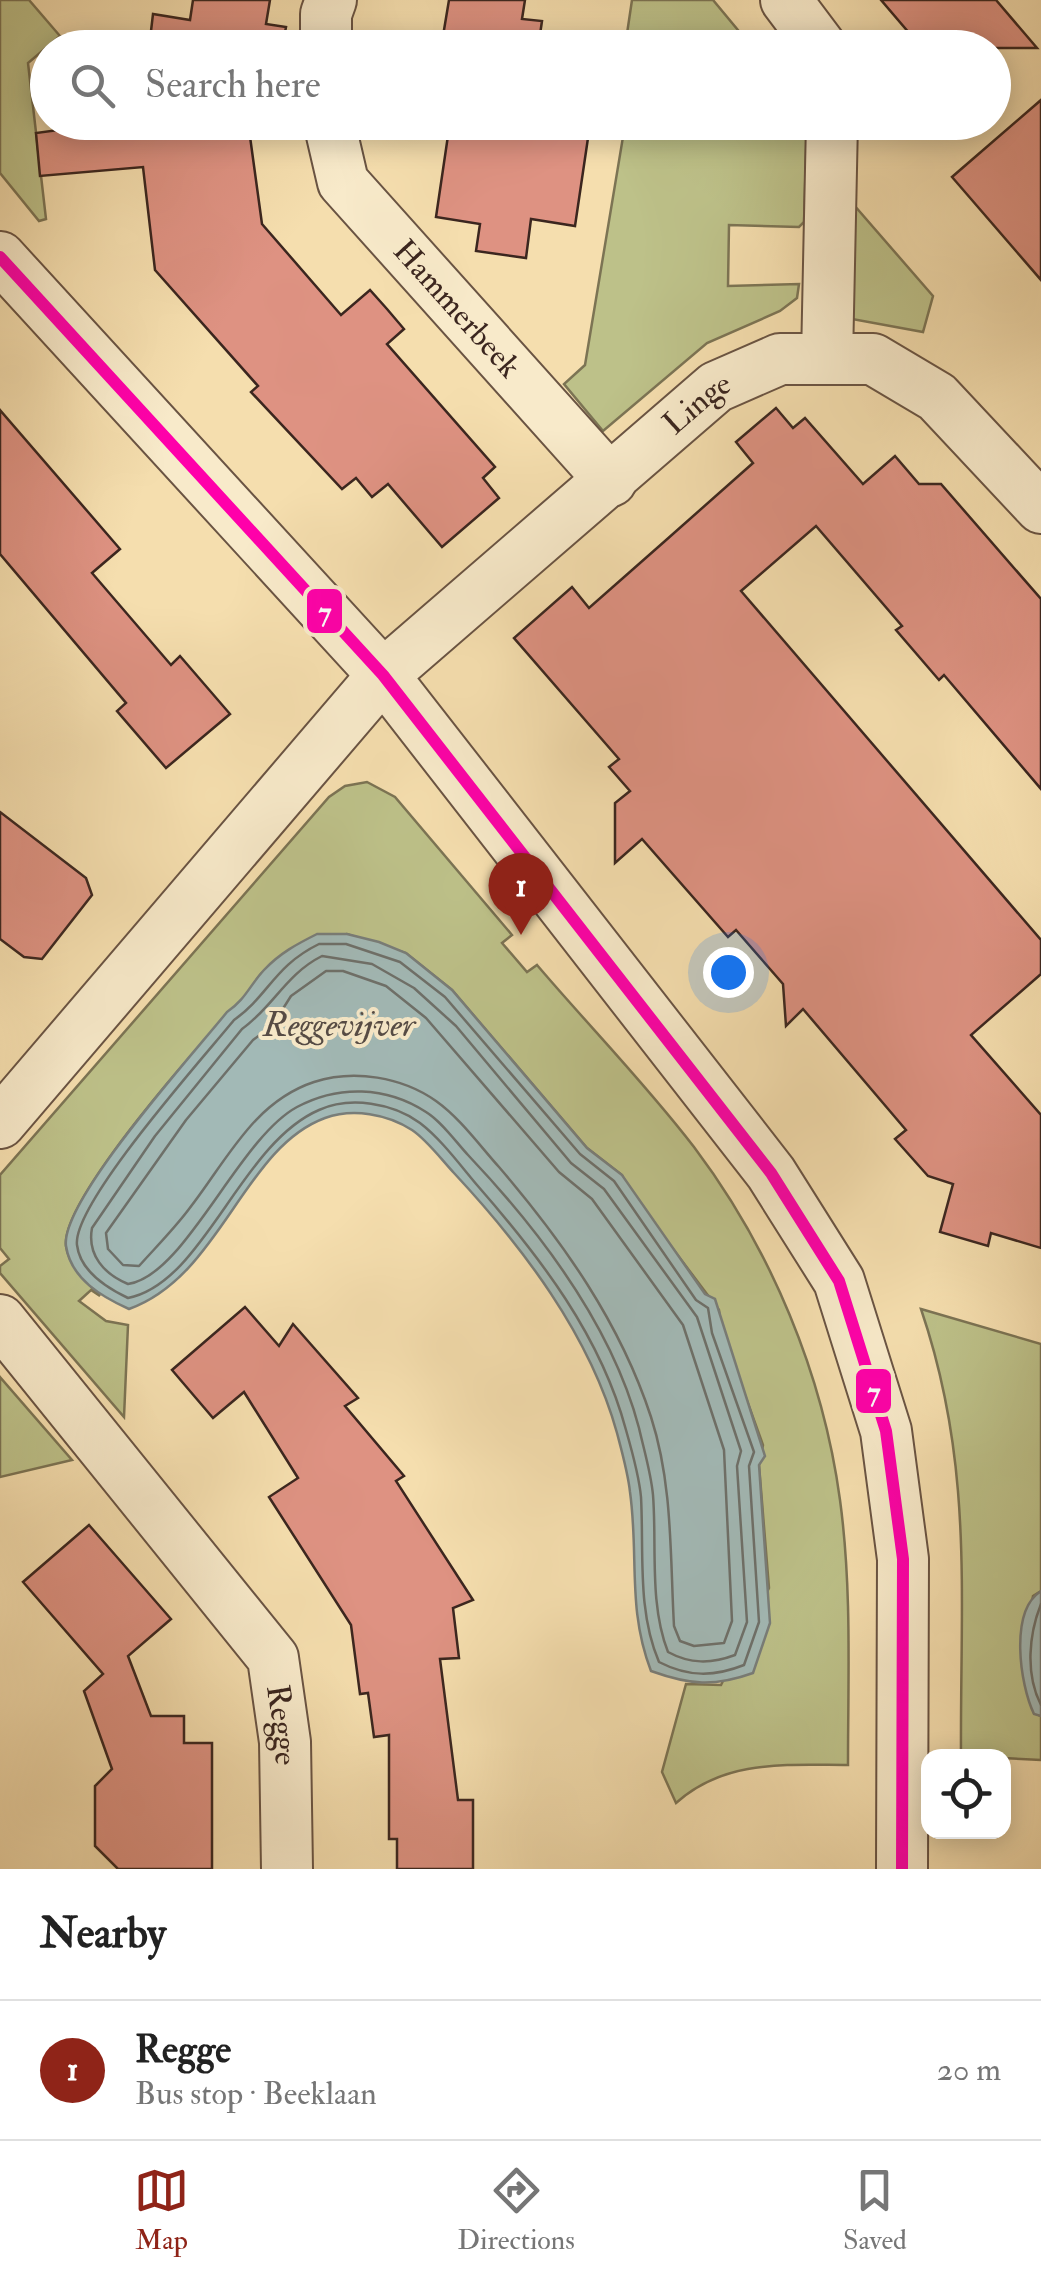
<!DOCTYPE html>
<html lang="en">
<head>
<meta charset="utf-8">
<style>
  body { margin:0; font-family:"IM FELL Double Pica",serif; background:#f6f6f6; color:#222 }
  .controls { position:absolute; right:30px; bottom:30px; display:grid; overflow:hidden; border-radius:20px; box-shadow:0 5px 25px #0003 }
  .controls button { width:90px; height:90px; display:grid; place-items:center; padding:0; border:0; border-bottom:2px solid #e0e0e0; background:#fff; color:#222; font:50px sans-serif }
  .you { position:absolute; left:728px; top:972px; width:35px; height:35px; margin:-25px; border:8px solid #fff; border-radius:50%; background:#1a73e8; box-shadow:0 0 0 15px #1a73e833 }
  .badge { display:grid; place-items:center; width:65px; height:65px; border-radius:50%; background:#8f2418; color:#fff; font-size:32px; font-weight:700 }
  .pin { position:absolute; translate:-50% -82px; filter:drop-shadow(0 2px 5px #0008) }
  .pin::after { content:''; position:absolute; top:52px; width:35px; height:30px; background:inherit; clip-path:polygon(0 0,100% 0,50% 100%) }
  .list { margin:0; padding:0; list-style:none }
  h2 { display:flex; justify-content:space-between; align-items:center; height:130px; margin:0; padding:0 40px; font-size:42px }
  h2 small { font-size:32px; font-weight:400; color:#767676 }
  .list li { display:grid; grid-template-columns:65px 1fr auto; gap:30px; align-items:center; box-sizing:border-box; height:140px; padding:0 40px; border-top:2px solid #e0e0e0 }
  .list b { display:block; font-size:38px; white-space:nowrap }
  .list p { margin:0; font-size:32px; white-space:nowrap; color:#767676 }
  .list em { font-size:32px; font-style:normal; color:#767676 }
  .icon { flex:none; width:55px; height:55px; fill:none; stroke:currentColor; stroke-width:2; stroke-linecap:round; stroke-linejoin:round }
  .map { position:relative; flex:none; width:1041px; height:1869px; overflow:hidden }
  .search { position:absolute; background:#fff; box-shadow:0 5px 25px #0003; left:30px; right:30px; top:30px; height:110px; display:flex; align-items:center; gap:25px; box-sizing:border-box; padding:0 35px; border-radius:55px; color:#767676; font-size:38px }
  .sheet { height:270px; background:#fff }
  nav { display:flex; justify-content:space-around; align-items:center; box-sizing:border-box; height:140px; border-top:2px solid #e0e0e0; background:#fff; font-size:28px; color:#767676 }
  nav a { display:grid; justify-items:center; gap:5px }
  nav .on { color:#8f2418 }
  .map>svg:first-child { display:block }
  .green { fill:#bdc189; stroke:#7c7454; stroke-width:2.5 }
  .water { fill:#a2b9b6; stroke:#797e7a; stroke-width:2.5 }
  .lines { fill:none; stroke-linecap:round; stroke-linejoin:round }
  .shore { stroke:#6e706a; stroke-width:2.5 }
  .building { fill:#de9282; stroke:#3b261f; stroke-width:2.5 }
  .street-casing { stroke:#6a5443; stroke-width:54 }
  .street { stroke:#f8eaca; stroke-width:50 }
  .bus-1-casing { stroke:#f8eaca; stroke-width:20 }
  .bus-1 { stroke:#f0a; stroke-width:12 }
  .labels { text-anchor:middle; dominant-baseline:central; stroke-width:8; stroke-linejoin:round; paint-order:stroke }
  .street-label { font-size:32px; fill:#3b261f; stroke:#f8eaca }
  .water-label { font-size:35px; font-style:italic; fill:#554b45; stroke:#f8eaca }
  .line-badge { stroke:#f8eaca; stroke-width:4 }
  .badge-label { font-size:28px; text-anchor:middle; font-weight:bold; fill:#fff }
</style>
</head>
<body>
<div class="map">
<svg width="1041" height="1869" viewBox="0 0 1041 1869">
  <rect width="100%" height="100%" fill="#f5deae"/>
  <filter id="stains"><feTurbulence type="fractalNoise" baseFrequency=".002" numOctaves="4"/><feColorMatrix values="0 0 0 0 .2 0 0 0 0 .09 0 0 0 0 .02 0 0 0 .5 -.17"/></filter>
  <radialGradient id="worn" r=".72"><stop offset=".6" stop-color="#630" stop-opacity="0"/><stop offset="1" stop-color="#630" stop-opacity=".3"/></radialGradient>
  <g class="green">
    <polygon points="0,0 29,0 60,36 28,63 46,219 39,221 0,173"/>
    <polygon points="632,0 713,0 752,47 625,47"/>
    <polygon points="615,123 807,123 804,222 799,227 729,225 728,286 799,284 797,298 780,311 707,343 603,431 564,384 585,365 623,137 613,131"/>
    <polygon points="847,197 933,296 923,332 852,319"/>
    <path d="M367 782 395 797 512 935 502 943 527 972 537 965C588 1025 645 1083 694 1147 771 1249 823 1374 840 1500 852 1588 848 1677 848 1765 786 1765 725 1759 676 1803L662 1772 686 1684 721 1685 769 1588 759 1465 763 1445 721 1329 719 1310 630 1192 622 1175 587 1148 452 990 406 953 347 934C321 945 285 954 263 972 254 979 251 994 242 1002 205 1035 60 1201 66 1246 69 1267 87 1282 100 1296L91 1290 79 1301 106 1321 128 1325 124 1417 0 1273V1266L9 1259 0 1248V1175L329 797 345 786Z"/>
    <path d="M921 1309 1041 1344V1591L1033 1596 1022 1659 1034 1713 1041 1716V1760L961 1756C960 1596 974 1465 921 1309Z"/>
    <polygon points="0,1377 72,1460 0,1477"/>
  </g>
  <g class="water">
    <path d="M317 934H347L379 942 406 953 452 990 587 1148 622 1175 705 1294 715 1299 765 1456 759 1465 770 1623 753 1673C714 1687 690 1685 651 1671 627 1609 639 1556 630 1492 628 1473 622 1452 617 1433 590 1335 522 1246 454 1173 441 1159 427 1140 412 1130 387 1114 353 1108 325 1118 243 1148 221 1276 129 1309 102 1297 71 1279 66 1246 60 1201 195 1052 227 1012 245 1000 250 985 264 970 280 953 297 944 317 934Z"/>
    <path d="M1041 1591V1716L1034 1714C1020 1685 1009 1611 1041 1591Z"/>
  </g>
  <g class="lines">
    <g class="shore">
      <path d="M319 944H346L400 962 445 997 580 1154 614 1181 696 1300 708 1308 712 1333 754 1452 749 1466 759 1622 744 1665C714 1677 688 1677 659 1662 637 1611 644 1552 641 1497 639 1475 632 1451 626 1430 601 1336 540 1257 477 1185 460 1165 441 1139 420 1123 393 1103 350 1096 319 1110 240 1144 204 1283 128 1298 107 1288 80 1271 77 1245 72 1204 204 1057 234 1020 269 995 274 966 319 944Z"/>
      <path d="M322 956 372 964 414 988 456 1026 571 1163 604 1189 697 1317 741 1451 737 1466 747 1622 735 1655C711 1664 690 1664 668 1652 649 1604 657 1545 653 1495 651 1473 644 1450 639 1428 612 1325 540 1231 468 1155 455 1141 442 1122 426 1112 386 1086 338 1085 297 1107 238 1139 185 1276 128 1284 104 1274 87 1255 92 1228L155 1136 242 1029C273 1007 286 974 322 956Z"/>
      <path d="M326 971H343L386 986 426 1018 559 1172 592 1199 683 1325 724 1450 732 1621 724 1643 694 1646 680 1641 674 1626C670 1556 673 1485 651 1417 620 1322 563 1242 499 1167 480 1146 460 1118 436 1101 402 1077 354 1069 314 1082 253 1102 226 1162 189 1209 174 1229 156 1247 139 1266L123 1265 108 1249 106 1233 186 1120 253 1040 272 1026 291 996Z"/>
      <path d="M1041 1604C1029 1634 1025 1674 1041 1705"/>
    </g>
  </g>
  <g class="building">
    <polygon points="193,0 270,0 266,24 286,27 282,48 149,48 153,14 190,20"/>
    <polygon points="449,0 525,0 522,19 542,21 538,48 441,48"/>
    <polygon points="881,0 996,0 1037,48 922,48"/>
    <polygon points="1041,100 1041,280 952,177"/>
    <polygon points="117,122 248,122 262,224 341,315 370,290 387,309 404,329 387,344 495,467 483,478 499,498 442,547 388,484 372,497 356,478 342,489 251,392 258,386 155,270 143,167 40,176 36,133"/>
    <polygon points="450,122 527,122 526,129 588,138 575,226 531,219 526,258 476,251 480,224 436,217"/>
    <polygon points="776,408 793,428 805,418 863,484 895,456 919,484 941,484 1041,599 1041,789 944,675 939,680 896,630 902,626 816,526 741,591 1041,940 1041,974 971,1035 1041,1115 1041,1248 991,1233 988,1246 940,1232 953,1184 928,1176 895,1139 906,1130 803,1009 786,1026 783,984 736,930 728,937 642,839 615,863 615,803 630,791 609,767 619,759 514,638 572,587 589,608 665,541 753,463 736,442"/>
    <polygon points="0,410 120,549 92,573 171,665 180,656 230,714 166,768 117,711 126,703 0,554"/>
    <polygon points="0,812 86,878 92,895 42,959 24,957 0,939"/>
    <polygon points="245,1307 279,1346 293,1324 358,1398 345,1406 404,1476 396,1481 473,1600 453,1608 459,1658 440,1659 458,1800 473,1800 473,1869 397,1869 397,1839 389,1839 389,1735 374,1737 368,1693 360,1694 351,1625 269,1497 298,1478 244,1392 213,1418 172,1370"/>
    <polygon points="89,1525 171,1619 128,1656 151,1716 184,1716 184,1743 212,1743 212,1869 118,1869 95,1846 95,1786 112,1769 84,1691 103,1674 23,1582"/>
  </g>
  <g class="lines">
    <g class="street-casing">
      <g id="street">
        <polyline points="786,0 822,48"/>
        <polyline points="326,48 326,14 331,0"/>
        <path id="s1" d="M329 122 343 182 611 481"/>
        <polyline points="0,257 383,675 771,1173 839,1281 886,1431 903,1559 902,1869"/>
        <polyline points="827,359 832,122"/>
        <path id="s2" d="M0 1123 383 675 716 387 780 359H873L937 397 1041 508"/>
        <path id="s3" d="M0 1320 273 1658 285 1742 287 1869"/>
      </g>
    </g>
    <use href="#street" class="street"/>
    <g class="bus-1-casing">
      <polyline id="bus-1" points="0,257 383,675 771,1173 839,1281 886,1431 903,1559 902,1869"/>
    </g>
    <use href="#bus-1" class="bus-1"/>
  </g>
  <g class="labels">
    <g class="street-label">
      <text stroke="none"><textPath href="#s1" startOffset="232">Hammerbeek</textPath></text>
      <text stroke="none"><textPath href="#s2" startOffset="1005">Linge</textPath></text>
      <text stroke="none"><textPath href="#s3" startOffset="502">Regge</textPath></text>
    </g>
    <g class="water-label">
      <text x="339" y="1025">Reggevijver</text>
    </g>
  </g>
  <g class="line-badge">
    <rect x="305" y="587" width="39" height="48" rx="10" fill="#f0a"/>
    <rect x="854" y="1367" width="39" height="48" rx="10" fill="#f0a"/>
  </g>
  <g class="badge-label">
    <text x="325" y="621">7</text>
    <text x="874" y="1401">7</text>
  </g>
  <rect width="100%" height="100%" filter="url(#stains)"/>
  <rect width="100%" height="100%" fill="url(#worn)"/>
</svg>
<div class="controls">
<button><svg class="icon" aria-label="locate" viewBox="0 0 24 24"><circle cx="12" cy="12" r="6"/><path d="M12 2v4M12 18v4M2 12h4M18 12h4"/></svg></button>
</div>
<div class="you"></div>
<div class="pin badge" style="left:521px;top:935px">1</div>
<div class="search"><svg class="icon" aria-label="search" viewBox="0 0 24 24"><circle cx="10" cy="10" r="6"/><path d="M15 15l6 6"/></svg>Search here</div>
</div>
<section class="sheet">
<h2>Nearby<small></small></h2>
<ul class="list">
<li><span class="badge">1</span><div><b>Regge</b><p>Bus stop · Beeklaan</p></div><em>20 m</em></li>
</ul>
</section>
<nav>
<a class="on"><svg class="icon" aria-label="map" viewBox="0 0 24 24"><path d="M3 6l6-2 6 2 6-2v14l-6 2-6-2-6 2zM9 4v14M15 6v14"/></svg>Map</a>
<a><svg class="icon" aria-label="directions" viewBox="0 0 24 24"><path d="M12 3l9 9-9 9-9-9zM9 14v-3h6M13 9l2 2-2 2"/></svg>Directions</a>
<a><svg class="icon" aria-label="saved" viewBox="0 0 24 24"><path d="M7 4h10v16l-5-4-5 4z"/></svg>Saved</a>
</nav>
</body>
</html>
